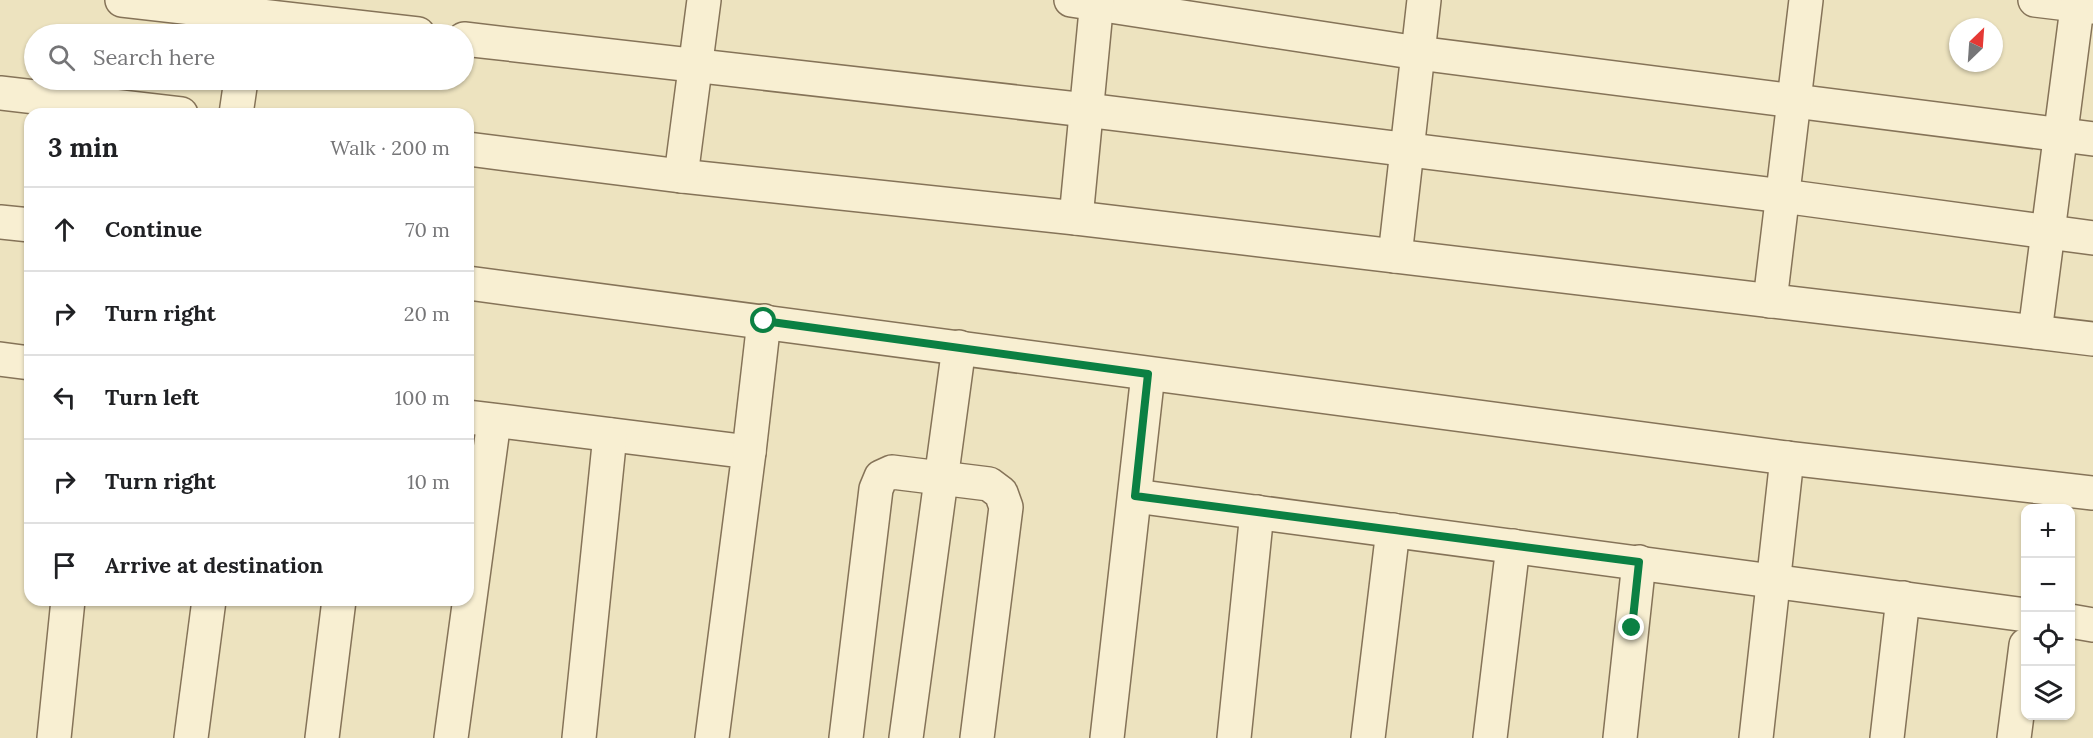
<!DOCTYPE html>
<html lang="en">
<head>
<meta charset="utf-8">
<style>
  body { margin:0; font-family:Lora,serif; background:#f6f6f6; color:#202124 }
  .controls { position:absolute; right:18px; bottom:18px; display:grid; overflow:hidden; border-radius:12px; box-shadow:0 2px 4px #0004 }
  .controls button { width:54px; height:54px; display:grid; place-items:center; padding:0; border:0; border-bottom:2px solid #e0e0e0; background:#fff; color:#202124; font:30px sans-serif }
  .compass { position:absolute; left:1949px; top:18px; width:54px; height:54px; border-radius:50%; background:#fff; box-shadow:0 2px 4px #0004; rotate:25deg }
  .stop { position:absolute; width:18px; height:18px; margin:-14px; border:4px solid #0b8043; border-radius:50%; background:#fff }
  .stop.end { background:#0b8043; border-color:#fff; box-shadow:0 2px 6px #0008 }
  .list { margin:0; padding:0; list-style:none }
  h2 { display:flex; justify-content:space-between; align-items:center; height:78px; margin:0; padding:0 24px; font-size:26px }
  h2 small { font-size:20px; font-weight:400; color:#757577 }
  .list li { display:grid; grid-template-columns:39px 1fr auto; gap:18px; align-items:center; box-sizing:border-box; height:84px; padding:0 24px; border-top:2px solid #e0e0e0 }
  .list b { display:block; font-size:22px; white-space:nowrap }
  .list em { font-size:20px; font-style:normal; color:#757577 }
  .icon { flex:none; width:33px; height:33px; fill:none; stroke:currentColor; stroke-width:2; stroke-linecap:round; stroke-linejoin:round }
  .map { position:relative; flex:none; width:2093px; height:738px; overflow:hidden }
  .search { position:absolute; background:#fff; box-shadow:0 2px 4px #0004; left:24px; top:24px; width:450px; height:66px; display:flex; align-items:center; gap:15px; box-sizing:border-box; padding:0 21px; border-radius:33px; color:#757577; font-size:22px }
  .panel { position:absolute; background:#fff; box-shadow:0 2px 4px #0004; left:24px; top:108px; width:450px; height:498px; border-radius:18px }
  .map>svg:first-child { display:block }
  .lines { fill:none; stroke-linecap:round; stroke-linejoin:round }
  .street-casing { stroke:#857358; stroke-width:36 }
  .street { stroke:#f8efd2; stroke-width:33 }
  .route { stroke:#0b8043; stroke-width:8 }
</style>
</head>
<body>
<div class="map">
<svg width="2093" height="738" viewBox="0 0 2093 738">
  <rect width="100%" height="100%" fill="#ede3bf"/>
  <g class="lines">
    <g class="street-casing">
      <g id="street">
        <polyline points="122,0 418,34"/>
        <polyline points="1071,0 1418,53 2093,139"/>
        <polyline points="2035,0 2093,7"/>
        <polyline points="464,39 1086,110 1783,196 2093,238"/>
        <polyline points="0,93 181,114"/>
        <polyline points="236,114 241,80"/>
        <polyline points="468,149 681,176 1076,218 2093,339"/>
        <polyline points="681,176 704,0"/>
        <polyline points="1076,218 1097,0"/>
        <polyline points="0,222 30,225"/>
        <polyline points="1395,256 1424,0"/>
        <polyline points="468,283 1787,458 2093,493"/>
        <polyline points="1770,301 1806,0"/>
        <polyline points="2035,332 2078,0"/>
        <polyline points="0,359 30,363"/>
        <polyline points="468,417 749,452 712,738"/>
        <polyline points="749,452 764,321"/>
        <polyline points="1135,496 2026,615"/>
        <polyline points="2070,621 2093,625"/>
        <polyline points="54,738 68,600"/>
        <polyline points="191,738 209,600"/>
        <polyline points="322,738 339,600"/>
        <polyline points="451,738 494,421"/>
        <polyline points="579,738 610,435"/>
        <polyline points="846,738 876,489 881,477 892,472 989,484 1001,493 1006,507 977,738"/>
        <polyline points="906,738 959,347"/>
        <polyline points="1107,738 1148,374"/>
        <polyline points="1234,738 1257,512"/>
        <polyline points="1368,738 1393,530"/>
        <polyline points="1490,738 1513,546"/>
        <polyline points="1620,738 1639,562"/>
        <polyline points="1756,738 1787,458"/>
        <polyline points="1887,738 1903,598"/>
        <polyline points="2014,738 2026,645"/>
      </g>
    </g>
    <use href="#street" class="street"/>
  </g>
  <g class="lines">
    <polyline class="route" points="764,321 1148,374 1135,496 1639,562 1632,628"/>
  </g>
</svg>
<div class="controls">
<button>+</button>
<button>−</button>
<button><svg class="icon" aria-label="locate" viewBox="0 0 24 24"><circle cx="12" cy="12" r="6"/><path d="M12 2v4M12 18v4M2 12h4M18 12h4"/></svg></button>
<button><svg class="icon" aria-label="layers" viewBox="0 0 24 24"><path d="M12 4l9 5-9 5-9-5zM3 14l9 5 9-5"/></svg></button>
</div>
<svg class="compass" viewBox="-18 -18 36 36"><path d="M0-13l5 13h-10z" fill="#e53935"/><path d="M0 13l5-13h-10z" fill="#757577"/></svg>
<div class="stop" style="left:764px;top:321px"></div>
<div class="stop end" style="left:1632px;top:628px"></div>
<div class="search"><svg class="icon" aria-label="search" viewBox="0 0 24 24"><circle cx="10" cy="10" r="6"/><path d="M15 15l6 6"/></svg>Search here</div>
<section class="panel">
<h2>3 min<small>Walk · 200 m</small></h2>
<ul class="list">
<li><svg class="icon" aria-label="ahead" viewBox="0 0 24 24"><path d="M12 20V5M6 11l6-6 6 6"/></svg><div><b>Continue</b></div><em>70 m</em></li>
<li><svg class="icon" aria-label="right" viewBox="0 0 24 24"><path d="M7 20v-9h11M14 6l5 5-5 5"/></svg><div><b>Turn right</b></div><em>20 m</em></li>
<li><svg class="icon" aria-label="left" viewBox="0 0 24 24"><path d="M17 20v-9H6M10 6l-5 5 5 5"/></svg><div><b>Turn left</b></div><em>100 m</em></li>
<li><svg class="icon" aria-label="right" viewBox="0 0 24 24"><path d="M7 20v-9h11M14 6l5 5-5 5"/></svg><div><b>Turn right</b></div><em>10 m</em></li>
<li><svg class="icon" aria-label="arrive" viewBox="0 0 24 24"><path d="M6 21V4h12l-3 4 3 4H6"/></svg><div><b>Arrive at destination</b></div></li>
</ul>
</section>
</div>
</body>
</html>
